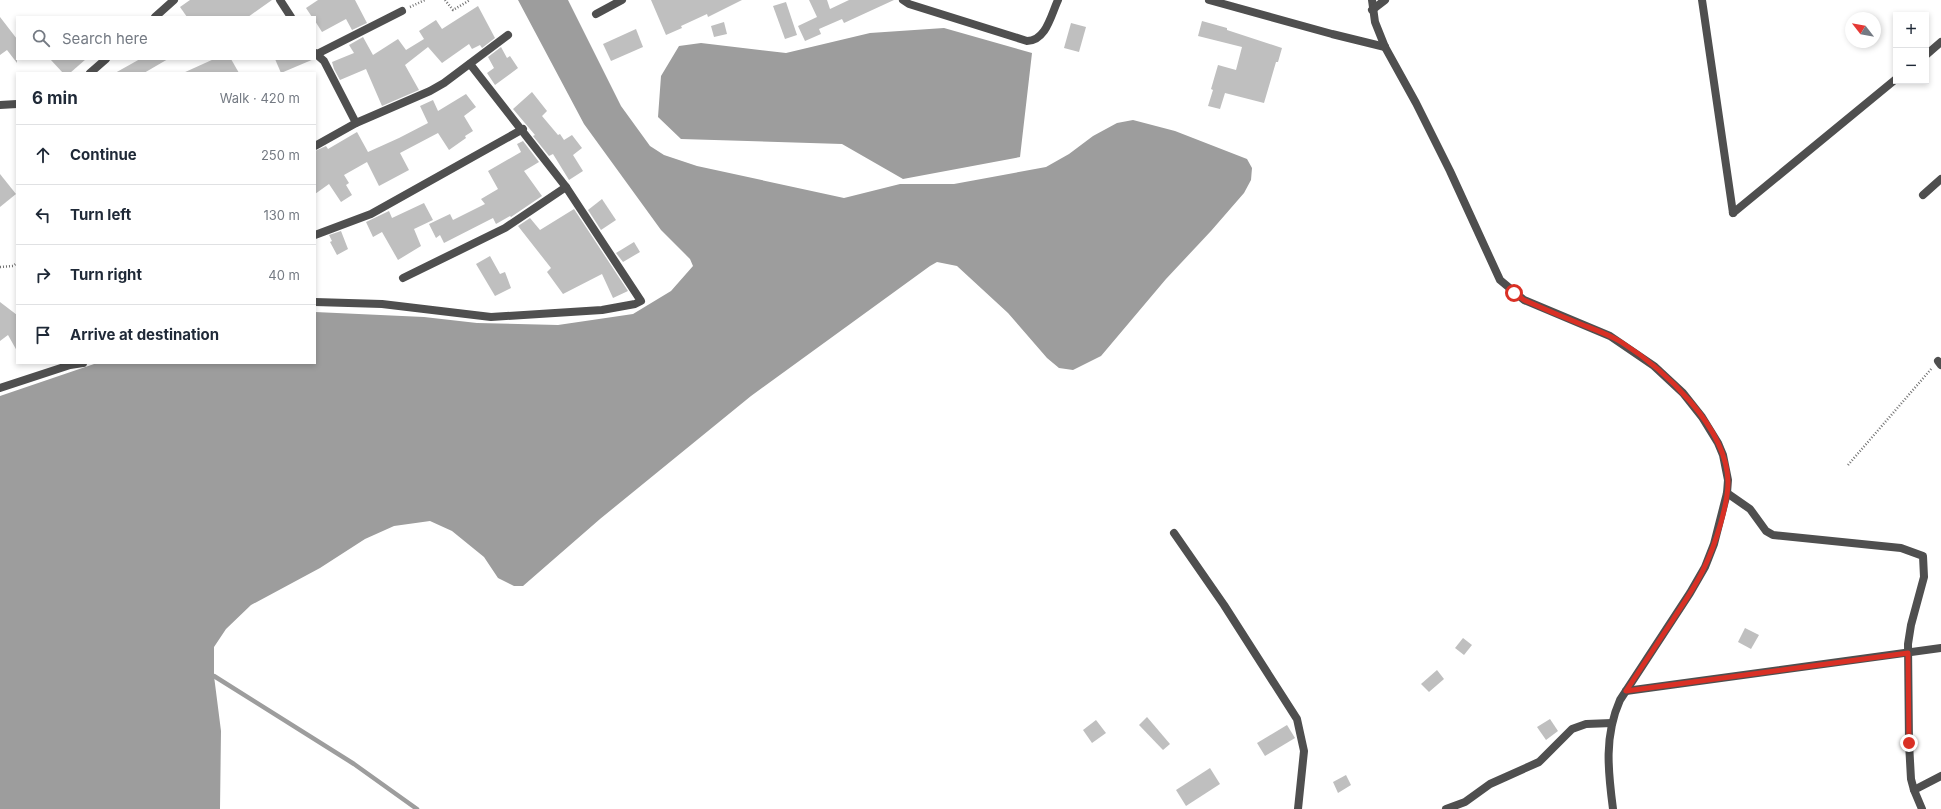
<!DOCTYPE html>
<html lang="en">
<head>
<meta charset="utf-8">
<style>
  body { margin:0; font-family:Inter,sans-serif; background:#f2f2f3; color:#1f2937 }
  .controls { position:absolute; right:12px; top:12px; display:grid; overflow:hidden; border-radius:0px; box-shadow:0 2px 6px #0003 }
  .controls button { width:36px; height:36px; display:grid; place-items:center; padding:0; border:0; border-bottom:1px solid #e0e1e3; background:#fff; color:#1f2937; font:20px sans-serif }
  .compass { position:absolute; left:1845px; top:12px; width:36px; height:36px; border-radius:50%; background:#fff; box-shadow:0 2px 6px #0003; rotate:301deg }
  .stop { position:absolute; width:12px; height:12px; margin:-9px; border:3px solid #d93025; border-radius:50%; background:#fff }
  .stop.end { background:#d93025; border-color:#fff; box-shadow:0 1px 4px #0008 }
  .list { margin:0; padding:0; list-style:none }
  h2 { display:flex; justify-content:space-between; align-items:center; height:52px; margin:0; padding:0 16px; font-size:17px }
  h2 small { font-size:13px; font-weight:400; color:#747a83 }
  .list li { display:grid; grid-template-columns:26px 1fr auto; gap:12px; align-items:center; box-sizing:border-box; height:60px; padding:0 16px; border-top:1px solid #e0e1e3 }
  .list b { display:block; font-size:15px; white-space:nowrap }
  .list em { font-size:13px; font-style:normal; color:#747a83 }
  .icon { flex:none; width:22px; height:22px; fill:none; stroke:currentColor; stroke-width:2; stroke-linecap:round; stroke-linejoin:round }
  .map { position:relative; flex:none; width:1941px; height:809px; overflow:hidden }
  .search { position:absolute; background:#fff; box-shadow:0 2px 6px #0003; left:16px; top:16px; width:300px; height:44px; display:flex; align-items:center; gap:10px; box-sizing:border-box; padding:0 14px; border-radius:0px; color:#747a83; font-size:15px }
  .panel { position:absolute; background:#fff; box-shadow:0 2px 6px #0003; left:16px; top:72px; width:300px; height:292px; border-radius:0px }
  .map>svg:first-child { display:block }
  .water { fill:#9d9d9d }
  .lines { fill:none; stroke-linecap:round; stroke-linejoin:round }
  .stream { stroke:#9d9d9d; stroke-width:4.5 }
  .building { fill:#bfbfbf }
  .path { stroke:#717171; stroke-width:2.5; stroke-dasharray:1 2; stroke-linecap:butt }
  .street { stroke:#4f4f4f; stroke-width:8 }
  .route { stroke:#d93025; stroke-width:5 }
</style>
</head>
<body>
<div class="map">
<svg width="1941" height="809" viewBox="0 0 1941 809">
  <rect width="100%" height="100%" fill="#fff"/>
  <g class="water">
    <polygon points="518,0 568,0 621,106 650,146 664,155 697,166 844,198 900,184 954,184 1046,167 1069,154 1093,136 1117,123 1133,120 1175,131 1247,159 1252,168 1251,180 1244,193 1211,231 1166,279 1101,356 1073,370 1059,368 1047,358 1008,313 957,266 937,262 930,266 751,396 600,519 523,586 514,586 498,578 484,557 452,531 430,521 394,526 365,539 320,568 251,605 226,629 214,647 214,676 221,731 220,809 0,809 0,396 97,363 315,363 315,312 424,317 477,323 558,325 633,314 671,291 693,266 690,259 661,230 584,124"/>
    <polygon points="944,28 1032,53 1020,157 903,179 842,144 681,139 658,117 661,76 679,46 701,43 786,53 870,33"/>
  </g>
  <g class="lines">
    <polyline class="stream" points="214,676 354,764 417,809"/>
  </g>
  <g class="building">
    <polygon points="190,0 272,0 248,17 187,17 180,7"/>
    <polygon points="318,0 355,0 367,23 352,30 346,19 322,32 315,21 315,17 312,17 306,8"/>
    <polygon points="651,0 742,0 708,17 707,14 681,26 682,28 666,35"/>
    <polygon points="809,0 827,0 830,9 849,0 894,0 844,23 842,19 819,29 821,34 805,41 798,26 817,17"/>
    <polygon points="786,2 797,35 785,39 773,6"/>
    <polygon points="478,6 495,38 482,48 480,45 472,49 469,44 442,63 428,47 405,65 419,90 382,106 366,69 340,80 334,69 332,62 354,53 349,45 363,37 373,55 398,39 406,50 424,39 419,31 436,20 442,29"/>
    <polygon points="0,17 17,39 17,63 7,50 0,55"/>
    <polygon points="1202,21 1227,28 1227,30 1282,48 1278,62 1276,62 1264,103 1225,93 1220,109 1208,106 1213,90 1211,89 1218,65 1236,70 1242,47 1198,36"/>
    <polygon points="724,22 727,34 714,37 711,26"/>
    <polygon points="1071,23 1086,27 1079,52 1064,48"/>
    <polygon points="636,29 643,47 611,61 603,44"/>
    <polygon points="501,47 507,58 510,56 518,68 495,85 487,73 494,68 488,57"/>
    <polygon points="50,59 86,59 70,73 63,73"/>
    <polygon points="140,59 168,59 144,73 115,73"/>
    <polygon points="214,59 231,59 239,73 183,73"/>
    <polygon points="275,59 314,59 281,73"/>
    <polygon points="532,92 547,111 542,116 558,135 560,134 564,140 572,135 582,148 573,155 583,171 569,180 553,154 549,156 533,136 535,135 513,109"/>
    <polygon points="466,94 476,107 464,116 473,131 465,136 466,138 449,150 438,133 400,153 409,170 379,186 367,162 344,175 349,183 346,185 352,195 341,202 329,184 315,194 315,151 326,146 328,149 357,132 368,152 399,138 428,123 420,106 433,100 438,111"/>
    <polygon points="523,141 539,162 524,171 542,196 511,217 510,216 496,224 493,218 444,243 440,235 436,238 429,224 450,214 453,220 485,204 481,199 498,189 488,171 521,152 517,144"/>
    <polygon points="0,174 16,194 0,207"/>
    <polygon points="602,199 616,220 601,230 588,210"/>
    <polygon points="424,203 433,220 414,229 421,246 398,260 382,232 373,237 366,222 389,211 392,218"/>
    <polygon points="574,209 628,291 613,298 602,274 563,294 547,272 551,268 518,226 530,218 540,230"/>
    <polygon points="341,231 348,249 337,255 330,242 332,241 329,235"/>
    <polygon points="634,242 640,252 623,262 616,253"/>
    <polygon points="490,256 500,274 505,272 511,288 495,296 476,264"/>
    <polygon points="0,302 17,315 17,351 8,335 0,341"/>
    <polygon points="1745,628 1759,635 1751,649 1738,642"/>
    <polygon points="1463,638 1472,645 1464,655 1455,648"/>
    <polygon points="1437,670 1444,679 1429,692 1421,684"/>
    <polygon points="1147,717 1170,744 1163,750 1139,725"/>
    <polygon points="1550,719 1558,731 1546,740 1537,727"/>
    <polygon points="1096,720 1106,733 1092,743 1083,730"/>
    <polygon points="1287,725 1295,738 1265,756 1257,743"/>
    <polygon points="1210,768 1220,784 1186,806 1176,790"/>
    <polygon points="1346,775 1351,785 1338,793 1333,782"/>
  </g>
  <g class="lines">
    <g class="path">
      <polyline points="445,0 453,10 470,0"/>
      <polyline points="410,7 425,0"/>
      <polyline points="0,267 13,266 17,263"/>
      <polyline points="1848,465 1932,368"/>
    </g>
    <g class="street">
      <polyline points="280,0 291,17"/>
      <path d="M903 0 909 4 1027 41C1046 41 1051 15 1058 0"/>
      <polyline points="1209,0 1332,34 1385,47"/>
      <path d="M1372 0 1375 22 1385 47 1416 103 1450 171 1500 280 1524 300 1610 336 1654 366 1683 393 1702 417 1718 443 1723 455 1728 480 1727 493 1714 544 1705 567 1690 593 1620 700C1604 736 1608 771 1613 809"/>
      <polyline points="1702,0 1733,213"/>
      <polyline points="1372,10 1385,0"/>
      <polyline points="596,14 622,0"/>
      <polyline points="155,17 174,0"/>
      <polyline points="315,53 324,61 356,123"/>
      <polyline points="317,54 402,11"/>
      <polyline points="1926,55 1941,42"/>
      <polyline points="90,73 106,59"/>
      <polyline points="0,105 17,104"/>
      <polyline points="315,146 356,123 430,91 444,83 508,35"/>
      <polyline points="1923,195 1941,179"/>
      <polyline points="1733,213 1896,79"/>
      <polyline points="315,235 371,214 523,129"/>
      <polyline points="403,278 505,228 566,187"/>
      <polyline points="315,302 382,304 491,317 602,310 635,304 641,301 566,187 470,64"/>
      <polyline points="1938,361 1941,365"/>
      <polyline points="0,388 70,365 83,363"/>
      <polyline points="1727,493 1750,509 1766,531 1773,535 1901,548 1923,556 1924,577 1911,625 1908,644 1909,743 1911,779 1914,790 1922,809"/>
      <polyline points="1174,533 1224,605 1297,719 1304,751 1298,809"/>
      <polyline points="1626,691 1941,648"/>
      <polyline points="1914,790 1941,776"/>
      <polyline points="1446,809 1465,802 1490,784 1539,762 1572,729 1586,724 1612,723"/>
    </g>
  </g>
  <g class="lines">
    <path class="route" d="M1514 293 1524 300C1544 309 1563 317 1583 325 1596 330 1610 335 1621 342 1664 369 1727 427 1728 482 1728 505 1715 545 1705 566 1697 584 1685 601 1674 618 1658 642 1642 667 1626 691L1908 653 1909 743"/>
  </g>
</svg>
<div class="controls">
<button>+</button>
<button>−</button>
</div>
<svg class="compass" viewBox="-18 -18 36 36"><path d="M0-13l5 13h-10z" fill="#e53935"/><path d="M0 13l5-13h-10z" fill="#747a83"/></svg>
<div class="stop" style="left:1514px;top:293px"></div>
<div class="stop end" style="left:1909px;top:743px"></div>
<div class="search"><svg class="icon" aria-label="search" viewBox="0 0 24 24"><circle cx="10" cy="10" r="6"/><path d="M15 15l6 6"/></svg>Search here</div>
<section class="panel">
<h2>6 min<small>Walk · 420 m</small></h2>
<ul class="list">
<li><svg class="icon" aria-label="ahead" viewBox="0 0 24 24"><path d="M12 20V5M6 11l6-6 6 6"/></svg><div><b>Continue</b></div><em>250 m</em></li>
<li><svg class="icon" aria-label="left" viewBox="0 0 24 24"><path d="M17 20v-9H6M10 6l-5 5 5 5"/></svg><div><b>Turn left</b></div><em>130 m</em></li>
<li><svg class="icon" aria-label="right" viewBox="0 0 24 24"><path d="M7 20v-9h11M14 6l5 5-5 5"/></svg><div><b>Turn right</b></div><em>40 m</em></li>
<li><svg class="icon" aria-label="arrive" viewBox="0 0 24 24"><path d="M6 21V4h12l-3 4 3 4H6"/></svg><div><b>Arrive at destination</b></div></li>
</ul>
</section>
</div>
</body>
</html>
